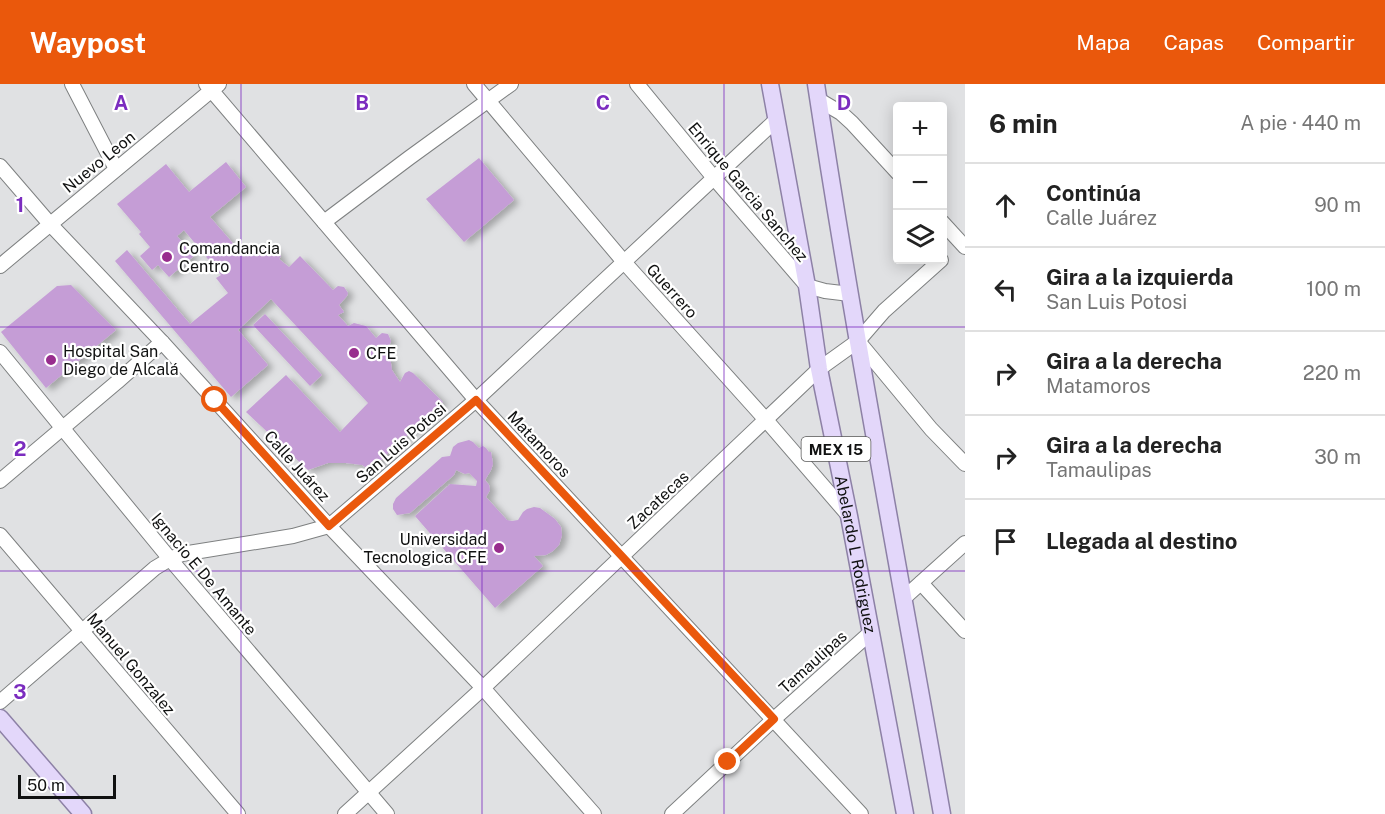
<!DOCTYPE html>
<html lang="es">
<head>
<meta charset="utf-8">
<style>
  body { margin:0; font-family:"Public Sans",sans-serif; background:#f2f2f2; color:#222 }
  .controls { position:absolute; right:18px; top:18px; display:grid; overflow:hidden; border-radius:6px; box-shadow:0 3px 15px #0003 }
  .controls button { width:54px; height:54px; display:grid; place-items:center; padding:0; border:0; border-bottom:2px solid #e0e0e0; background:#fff; color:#222; font:30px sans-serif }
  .scale { position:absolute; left:18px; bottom:15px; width:98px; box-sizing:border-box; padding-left:6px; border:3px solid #101111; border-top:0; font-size:16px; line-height:21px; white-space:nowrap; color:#101111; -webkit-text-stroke:4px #fff; paint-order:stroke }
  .stop { position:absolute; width:18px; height:18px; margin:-14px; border:4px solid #ea580c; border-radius:50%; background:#fff }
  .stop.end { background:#ea580c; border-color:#fff; box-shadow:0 2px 6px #0008 }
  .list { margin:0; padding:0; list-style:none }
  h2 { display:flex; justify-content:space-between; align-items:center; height:78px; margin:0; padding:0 24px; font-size:26px }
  h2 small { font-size:20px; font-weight:400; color:#767676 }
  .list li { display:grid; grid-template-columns:39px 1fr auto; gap:18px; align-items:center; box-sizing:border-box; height:84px; padding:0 24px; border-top:2px solid #e0e0e0 }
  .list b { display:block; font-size:22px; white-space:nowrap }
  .list p { margin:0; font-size:20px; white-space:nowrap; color:#767676 }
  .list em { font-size:20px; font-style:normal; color:#767676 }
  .icon { flex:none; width:33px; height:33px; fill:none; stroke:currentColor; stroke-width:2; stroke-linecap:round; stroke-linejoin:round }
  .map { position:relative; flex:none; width:965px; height:730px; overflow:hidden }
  header { display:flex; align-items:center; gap:36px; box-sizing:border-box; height:84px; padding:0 30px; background:#ea580c; color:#fff }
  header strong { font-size:28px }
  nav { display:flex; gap:33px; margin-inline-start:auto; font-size:21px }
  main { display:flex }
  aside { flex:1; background:#fff }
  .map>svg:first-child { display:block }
  .building { fill:#c59dd6; filter:url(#shadow) }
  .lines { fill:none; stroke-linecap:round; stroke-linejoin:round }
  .minor-casing { stroke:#7e8081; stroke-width:16 }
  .major-casing { stroke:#8d81a6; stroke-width:19 }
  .minor { stroke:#fff; stroke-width:14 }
  .major { stroke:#e3d7fa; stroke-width:16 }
  .route { stroke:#ea580c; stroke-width:8 }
  .grid { fill:none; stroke:#7b2cbf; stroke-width:1.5; stroke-opacity:0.55 }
  .poi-dot { fill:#982d8e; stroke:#fff; stroke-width:2 }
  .labels { text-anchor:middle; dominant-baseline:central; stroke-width:4.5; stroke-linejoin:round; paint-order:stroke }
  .shield { fill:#fff; stroke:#585858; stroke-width:1.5 }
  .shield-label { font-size:15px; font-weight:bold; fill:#101111 }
  .street-label { font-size:16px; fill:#101111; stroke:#fff }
  .poi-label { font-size:16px; fill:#101111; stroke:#fff; text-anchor:start }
  .grid-label { font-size:20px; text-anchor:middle; font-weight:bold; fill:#7b2cbf; stroke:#fff; stroke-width:4.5; stroke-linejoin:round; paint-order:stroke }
</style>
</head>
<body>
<header>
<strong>Waypost</strong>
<nav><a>Mapa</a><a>Capas</a><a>Compartir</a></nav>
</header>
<main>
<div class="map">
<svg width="965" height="730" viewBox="0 0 965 730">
  <defs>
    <filter id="shadow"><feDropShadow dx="5.5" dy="3" stdDeviation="3" flood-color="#0004"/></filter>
  </defs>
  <rect width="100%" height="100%" fill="#e0e1e3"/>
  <g class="building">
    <polygon points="479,74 514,116 464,158 426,115"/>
    <polygon points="226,78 246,103 210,133 245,173 262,159 265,163 271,161 281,172 279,175 289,183 300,172 333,206 338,202 344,203 348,209 347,212 339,221 344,228 338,231 348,242 354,239 366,242 376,254 382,249 388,250 391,257 390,260 384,266 390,273 392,286 400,298 405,289 409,287 413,289 443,318 370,386 362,381 346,379 328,379 308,386 246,328 286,291 340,348 368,319 271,215 238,246 268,281 231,313 115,177 127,166 190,240 228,209 216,194 221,191 184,146 177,152 194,172 169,193 158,181 152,186 140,172 150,163 139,150 141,148 117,120 166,80 189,108"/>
    <polygon points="71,201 116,246 46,304 1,248 57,202"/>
    <polygon points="265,230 322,291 310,302 253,241"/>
    <polygon points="469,356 473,358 479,364 483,362 486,364 489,368 491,368 493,380 491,386 485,396 489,401 490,406 486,413 507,436 512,437 518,436 523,428 527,425 534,423 540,424 555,435 561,443 562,451 559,461 553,467 546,471 534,472 543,482 495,524 415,432 450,400 476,402 477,397 469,389 465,390 456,386 454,391 410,429 397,431 393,425 393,420 396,414 442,373 450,372 453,363 458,359"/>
  </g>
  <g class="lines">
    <g class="minor-casing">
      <g id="minor">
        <polyline points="72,0 116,85"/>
        <polyline points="206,0 476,316 861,730"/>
        <polyline points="474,0 624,178 766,336 849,432"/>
        <polyline points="637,0 714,94 807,202 825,207 850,210"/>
        <polyline points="819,16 841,29 852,39 898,89"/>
        <polyline points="0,82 50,140 162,258 329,442 483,604 594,730"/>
        <polyline points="324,138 409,74 511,0"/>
        <polyline points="942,138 965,163"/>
        <polyline points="0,182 219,0"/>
        <polyline points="858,257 931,345 965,380"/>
        <polyline points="0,268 170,475 387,730"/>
        <polyline points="0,397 117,298 162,258"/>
        <polyline points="0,451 238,730"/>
        <polyline points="921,499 965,547"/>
        <polyline points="904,514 965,459"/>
        <polyline points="0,618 155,484 170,475 182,470 293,452 329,442 476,316 775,37"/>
        <polyline points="345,730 483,604 819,285 858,257 884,227 941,176"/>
        <polyline points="672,730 774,635 870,549"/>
      </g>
    </g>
    <g class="major-casing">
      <g id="major">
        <path id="s1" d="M770 0 807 202 819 285 849 432 905 730"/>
        <path d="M816 0C853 244 899 487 942 730"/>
        <polyline points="0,634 83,730"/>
      </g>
    </g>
    <use href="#minor" class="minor"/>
    <use href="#major" class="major"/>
  </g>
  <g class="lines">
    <polyline class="route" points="215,316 329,442 476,316 774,635 728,678"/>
  </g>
  <path class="grid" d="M241 0V730M482 0V730M724 0V730M0 243H965M0 487H965"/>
  <g class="poi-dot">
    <circle cx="167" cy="173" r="6"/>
    <circle cx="354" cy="269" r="6"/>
    <circle cx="51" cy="276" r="6"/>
    <circle cx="499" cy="464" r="6"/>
  </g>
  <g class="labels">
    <rect class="shield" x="801.5" y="353" width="69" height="24" rx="4.5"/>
    <g class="shield-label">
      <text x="836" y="365">MEX 15</text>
    </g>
    <g class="street-label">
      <text transform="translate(99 78) rotate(-39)">Nuevo Leon</text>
      <text transform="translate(748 108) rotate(50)">Enrique Garcia Sanchez</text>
      <text transform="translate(672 207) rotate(48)">Guerrero</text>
      <text transform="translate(401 359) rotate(-41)">San Luis Potosi</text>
      <text transform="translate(539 360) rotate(47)">Matamoros</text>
      <text transform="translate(297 382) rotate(48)">Calle Juárez</text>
      <text transform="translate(658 416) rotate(-43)">Zacatecas</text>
      <text stroke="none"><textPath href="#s1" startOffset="478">Abelardo L Rodriguez</textPath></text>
      <text transform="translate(204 490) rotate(50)">Ignacio E De Amante</text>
      <text transform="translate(813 578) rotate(-42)">Tamaulipas</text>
      <text transform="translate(131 580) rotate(50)">Manuel Gonzalez</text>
    </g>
    <g class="poi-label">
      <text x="179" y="164">Comandancia<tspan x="179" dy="18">Centro</tspan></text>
      <text x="63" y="267">Hospital San<tspan x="63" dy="18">Diego de Alcalá</tspan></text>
      <text x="366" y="269">CFE</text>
      <text x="487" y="455" text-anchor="end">Universidad<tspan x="487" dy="18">Tecnologica CFE</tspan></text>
    </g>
  </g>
  <g class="grid-label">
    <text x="121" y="26">A</text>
    <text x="362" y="26">B</text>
    <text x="603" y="26">C</text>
    <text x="844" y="26">D</text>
    <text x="20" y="128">1</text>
    <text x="20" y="372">2</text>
    <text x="20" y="615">3</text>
  </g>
</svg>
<div class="controls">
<button>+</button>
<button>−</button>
<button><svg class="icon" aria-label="layers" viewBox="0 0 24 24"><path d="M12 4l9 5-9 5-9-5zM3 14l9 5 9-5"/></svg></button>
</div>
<div class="scale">50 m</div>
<div class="stop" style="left:215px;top:316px"></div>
<div class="stop end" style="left:728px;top:678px"></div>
</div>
<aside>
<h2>6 min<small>A pie · 440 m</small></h2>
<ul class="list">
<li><svg class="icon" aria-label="ahead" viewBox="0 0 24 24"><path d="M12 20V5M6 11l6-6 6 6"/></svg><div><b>Continúa</b><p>Calle Juárez</p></div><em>90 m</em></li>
<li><svg class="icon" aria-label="left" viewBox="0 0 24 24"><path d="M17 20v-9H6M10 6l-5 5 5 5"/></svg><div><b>Gira a la izquierda</b><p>San Luis Potosi</p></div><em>100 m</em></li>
<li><svg class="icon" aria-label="right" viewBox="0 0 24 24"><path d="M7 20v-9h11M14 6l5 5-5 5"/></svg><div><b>Gira a la derecha</b><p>Matamoros</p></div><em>220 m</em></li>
<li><svg class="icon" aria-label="right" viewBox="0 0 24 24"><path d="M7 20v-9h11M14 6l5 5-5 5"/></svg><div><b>Gira a la derecha</b><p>Tamaulipas</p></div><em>30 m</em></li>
<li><svg class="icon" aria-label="arrive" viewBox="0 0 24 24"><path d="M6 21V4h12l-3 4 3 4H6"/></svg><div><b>Llegada al destino</b></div></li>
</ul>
</aside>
</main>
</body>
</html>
